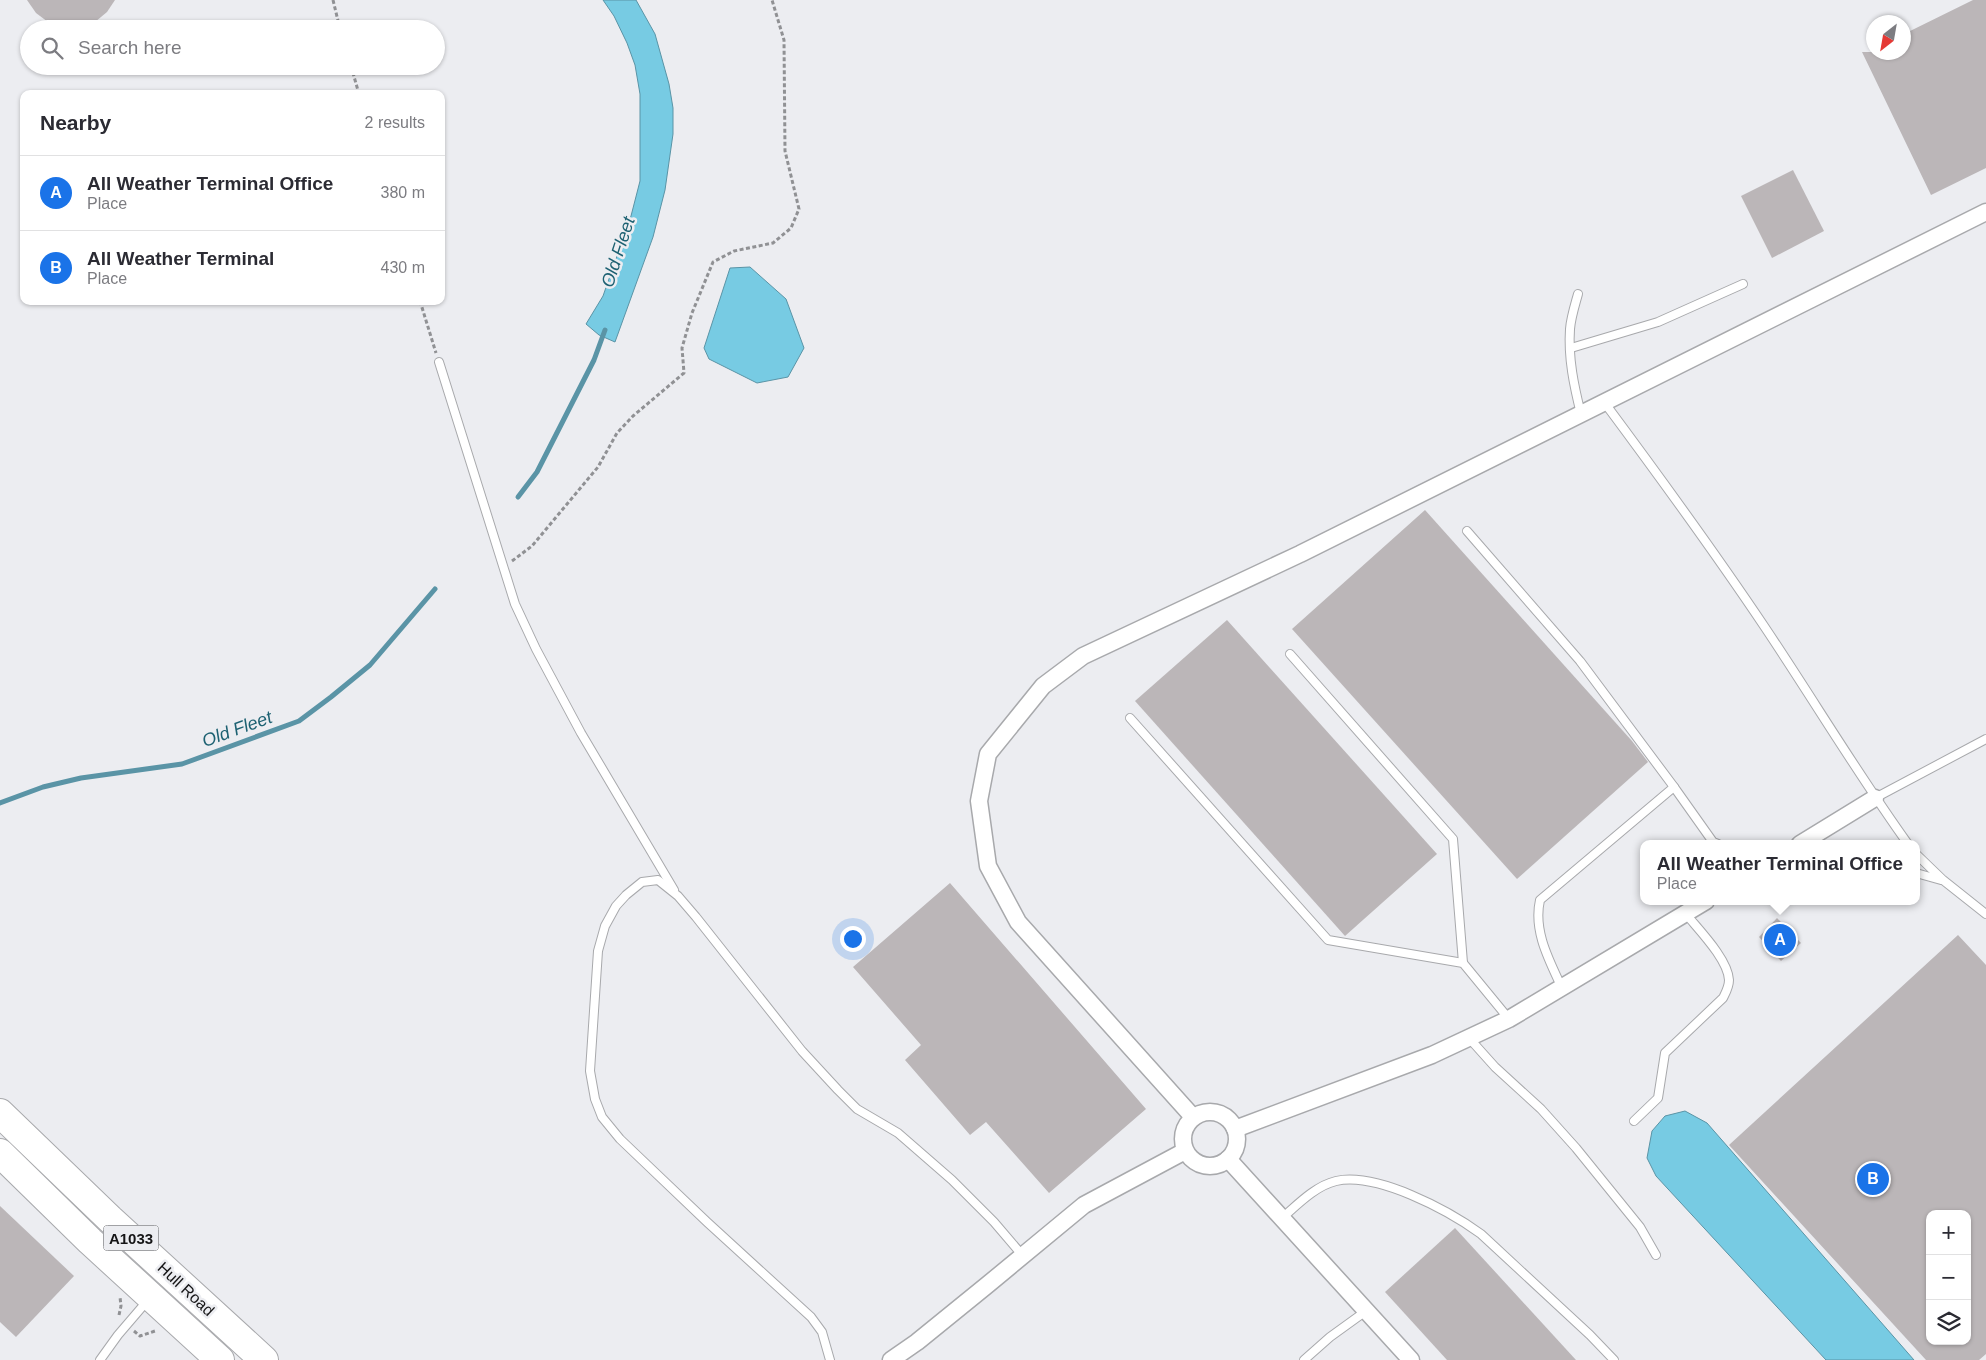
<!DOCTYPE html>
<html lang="en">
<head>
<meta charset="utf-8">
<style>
  body { margin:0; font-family:Helvetica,sans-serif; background:#f7f7f7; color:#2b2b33 }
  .controls { position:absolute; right:15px; bottom:15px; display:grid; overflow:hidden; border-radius:10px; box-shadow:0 1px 4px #0004 }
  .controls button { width:45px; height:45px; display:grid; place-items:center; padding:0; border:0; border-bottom:1px solid #e1e1e2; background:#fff; color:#2b2b33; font:25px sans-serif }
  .compass { position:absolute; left:1866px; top:15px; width:45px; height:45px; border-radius:50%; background:#fff; box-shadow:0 1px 4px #0004; rotate:211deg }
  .you { position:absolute; left:852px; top:938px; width:18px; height:18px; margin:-12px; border:4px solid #fff; border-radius:50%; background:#1a73e8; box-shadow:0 0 0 8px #1a73e833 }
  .badge { display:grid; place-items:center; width:32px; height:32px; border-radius:50%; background:#1a73e8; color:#fff; font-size:16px; font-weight:700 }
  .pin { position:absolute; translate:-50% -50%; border:2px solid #fff; box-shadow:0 1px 5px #0006 }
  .popup { position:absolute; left:1640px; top:840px; width:280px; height:65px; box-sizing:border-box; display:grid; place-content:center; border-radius:10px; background:#fff; filter:drop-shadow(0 1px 4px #0005); font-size:16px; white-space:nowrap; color:#7c7c81 }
  .popup b { font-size:19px; color:#2b2b33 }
  .popup::after { content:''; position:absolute; left:50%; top:100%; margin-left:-10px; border:10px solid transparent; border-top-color:#fff }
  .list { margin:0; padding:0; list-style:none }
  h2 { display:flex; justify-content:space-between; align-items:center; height:65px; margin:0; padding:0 20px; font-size:21px }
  h2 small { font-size:16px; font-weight:400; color:#7c7c81 }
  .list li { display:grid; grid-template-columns:32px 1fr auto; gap:15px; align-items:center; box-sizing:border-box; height:75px; padding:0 20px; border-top:1px solid #e1e1e2 }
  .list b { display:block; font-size:19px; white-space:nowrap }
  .list p { margin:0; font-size:16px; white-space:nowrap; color:#7c7c81 }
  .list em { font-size:16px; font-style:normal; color:#7c7c81 }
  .icon { flex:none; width:28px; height:28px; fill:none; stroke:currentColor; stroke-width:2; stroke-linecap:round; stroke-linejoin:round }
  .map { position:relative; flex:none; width:1986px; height:1360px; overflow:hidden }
  .search { position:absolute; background:#fff; box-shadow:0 1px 4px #0004; left:20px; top:20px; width:425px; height:55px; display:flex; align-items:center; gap:12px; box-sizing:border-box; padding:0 18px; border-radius:28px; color:#7c7c81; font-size:19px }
  .panel { position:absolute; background:#fff; box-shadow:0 1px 4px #0004; left:20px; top:90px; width:425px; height:215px; border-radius:10px }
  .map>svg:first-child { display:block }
  .water { fill:#77cbe3; stroke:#5a94a6 }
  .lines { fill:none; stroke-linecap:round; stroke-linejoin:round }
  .stream { stroke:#5a94a6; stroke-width:5 }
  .building { fill:#bbb6b8; fill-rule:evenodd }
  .lane-casing { stroke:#a8a9ac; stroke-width:10 }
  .street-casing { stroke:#a8a9ac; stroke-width:19 }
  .highway-casing { stroke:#a8a9ac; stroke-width:30 }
  .path { stroke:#909194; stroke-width:3; stroke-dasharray:4 2.5; stroke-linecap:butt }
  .lane { stroke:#fff; stroke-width:8 }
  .street { stroke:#fff; stroke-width:16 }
  .highway { stroke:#fff; stroke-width:28 }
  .labels { text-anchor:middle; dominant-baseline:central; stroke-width:5; stroke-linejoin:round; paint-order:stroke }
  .shield { fill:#ecedf1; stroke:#565658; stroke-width:1 }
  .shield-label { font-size:15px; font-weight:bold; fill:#151516 }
  .street-label { font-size:16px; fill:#151516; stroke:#ecedf1 }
  .water-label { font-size:18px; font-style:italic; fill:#1d6172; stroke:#ecedf1 }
</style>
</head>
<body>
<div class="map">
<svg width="1986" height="1360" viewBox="0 0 1986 1360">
  <rect width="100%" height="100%" fill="#ecedf1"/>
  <g class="water">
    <polygon points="603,0 636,0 655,34 669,84 673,108 673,134 665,190 653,237 615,342 599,335 586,324 603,296 631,216 640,181 640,94 635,65 627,43 614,16"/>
    <polygon points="750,267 786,299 804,348 788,377 757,383 709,359 704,348 730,268"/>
    <polygon points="1685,1111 1707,1123 1914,1360 1826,1360 1656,1176 1647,1158 1652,1131 1665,1116"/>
  </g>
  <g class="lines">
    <g class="stream">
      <polyline points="518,497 537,472 594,360 605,330"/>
      <polyline points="0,803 43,787 81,778 182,764 299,721 331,697 370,665 435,589"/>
    </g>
  </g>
  <g class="building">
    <polygon points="27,0 115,0 107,12 95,22 80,27 64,27 48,22 36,13"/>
    <polygon points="1973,0 1986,0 1986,168 1931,195 1862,52 1904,52 1904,34"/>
    <polygon points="1793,170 1824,231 1772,258 1741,196"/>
    <polygon points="1425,510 1632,741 1648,762 1517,879 1292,629"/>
    <polygon points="1227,620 1437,854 1345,936 1135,701"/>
    <polygon points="950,883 1146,1109 1049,1193 986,1122 970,1135 905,1060 921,1045 853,967"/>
    <polygon points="1777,918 1801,943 1781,961 1759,937"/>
    <path d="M1958 935 1986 965V1354L1979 1360H1926L1729 1145ZM1930 1214H1967V1341H1930Z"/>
    <polygon points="0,1206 74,1276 16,1337 0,1322"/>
    <polygon points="1455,1228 1576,1360 1447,1360 1385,1292"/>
  </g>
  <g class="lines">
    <g class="lane-casing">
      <g id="lane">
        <path d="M1578 294C1575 305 1571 317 1570 329 1568 358 1574 386 1581 414"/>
        <polyline points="1571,348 1658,322 1743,284"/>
        <polyline points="439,362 515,604 536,649 581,733 674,890"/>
        <path d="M1604 402C1659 476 1713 550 1764 626 1813 699 1857 773 1908 844"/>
        <path d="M1467 531 1580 661 1674 787 1540 900C1533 931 1549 960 1562 988"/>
        <polyline points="1290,654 1453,839 1463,963"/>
        <polyline points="1130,718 1328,940 1463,963 1509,1019"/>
        <polyline points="1674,787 1713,842 1718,844"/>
        <polyline points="1875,798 1986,739"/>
        <polyline points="1916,854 1943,880 1986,914"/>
        <polyline points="1916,873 1941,880"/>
        <polyline points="1469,1038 1495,1067 1541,1109 1576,1148 1640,1227 1656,1255"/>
        <path d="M1634 1121 1658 1098 1665 1053 1723 998C1726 992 1729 987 1729 980 1728 959 1698 929 1686 914"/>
        <path d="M1282 1218C1297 1205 1315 1186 1336 1181 1377 1172 1448 1210 1481 1234L1590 1335 1614 1360"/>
        <polyline points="100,1360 118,1335 148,1300"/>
        <polyline points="830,1360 822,1332 811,1317 707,1222 620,1139 602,1117 595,1099 590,1071 598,951 605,926 616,906 626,895 642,882 658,880 678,896 696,917 802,1051 838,1090 857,1109 898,1133 952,1180 994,1222 1023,1256"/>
        <polyline points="1304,1360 1330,1337 1366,1311"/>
      </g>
    </g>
    <g class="street-casing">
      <g id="street">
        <polyline points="1800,844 1875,798"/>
        <circle cx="1210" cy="1139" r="27"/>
        <polyline points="1193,1117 1018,922 988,866 979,801 988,754 1043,686 1083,656 1300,554 1986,212"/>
        <polyline points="1235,1129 1432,1055 1509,1019 1706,901"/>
        <polyline points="1228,1159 1411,1360"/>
        <polyline points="891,1360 917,1342 986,1286 1084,1205 1185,1151"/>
      </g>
    </g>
    <g class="highway-casing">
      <g id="highway">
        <polyline points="0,1113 110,1219 264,1360"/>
        <polyline points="0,1153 90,1241 220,1360"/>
      </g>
    </g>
    <g class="path">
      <polyline points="333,0 340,29"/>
      <polyline points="351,66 359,94"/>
      <polyline points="420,301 436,353"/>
      <polyline points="512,561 532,546 598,467 617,433 633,416 684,373 682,348 692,313 713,262 734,251 773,243 791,228 799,209 785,151 784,40 772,0"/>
      <polyline points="119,1315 121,1306 120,1297"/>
      <polyline points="134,1331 140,1336 155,1331"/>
    </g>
    <use href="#lane" class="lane"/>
    <use href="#street" class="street"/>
    <use href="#highway" class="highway"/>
  </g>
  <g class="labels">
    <rect class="shield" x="103.5" y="1225.5" width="55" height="25" rx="4"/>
    <g class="shield-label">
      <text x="131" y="1238">A1033</text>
    </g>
    <g class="street-label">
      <text transform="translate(186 1289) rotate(43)">Hull Road</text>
    </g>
    <g class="water-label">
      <text transform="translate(618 252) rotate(-72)">Old Fleet</text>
      <text transform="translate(237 729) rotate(-20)">Old Fleet</text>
    </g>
  </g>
</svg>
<div class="controls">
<button>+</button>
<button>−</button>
<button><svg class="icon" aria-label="layers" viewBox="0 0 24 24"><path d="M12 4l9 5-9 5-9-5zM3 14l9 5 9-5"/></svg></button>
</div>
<svg class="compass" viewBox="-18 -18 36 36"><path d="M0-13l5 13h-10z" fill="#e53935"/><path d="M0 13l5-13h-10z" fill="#7c7c81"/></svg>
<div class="you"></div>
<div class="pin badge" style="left:1780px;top:940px">A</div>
<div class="popup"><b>All Weather Terminal Office</b>Place</div>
<div class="pin badge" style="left:1873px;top:1179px">B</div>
<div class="search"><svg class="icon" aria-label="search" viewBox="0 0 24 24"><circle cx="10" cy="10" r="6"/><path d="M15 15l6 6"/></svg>Search here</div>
<section class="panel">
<h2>Nearby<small>2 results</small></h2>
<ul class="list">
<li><span class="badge">A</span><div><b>All Weather Terminal Office</b><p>Place</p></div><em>380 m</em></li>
<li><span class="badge">B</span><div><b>All Weather Terminal</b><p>Place</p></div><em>430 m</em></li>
</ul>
</section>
</div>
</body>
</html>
